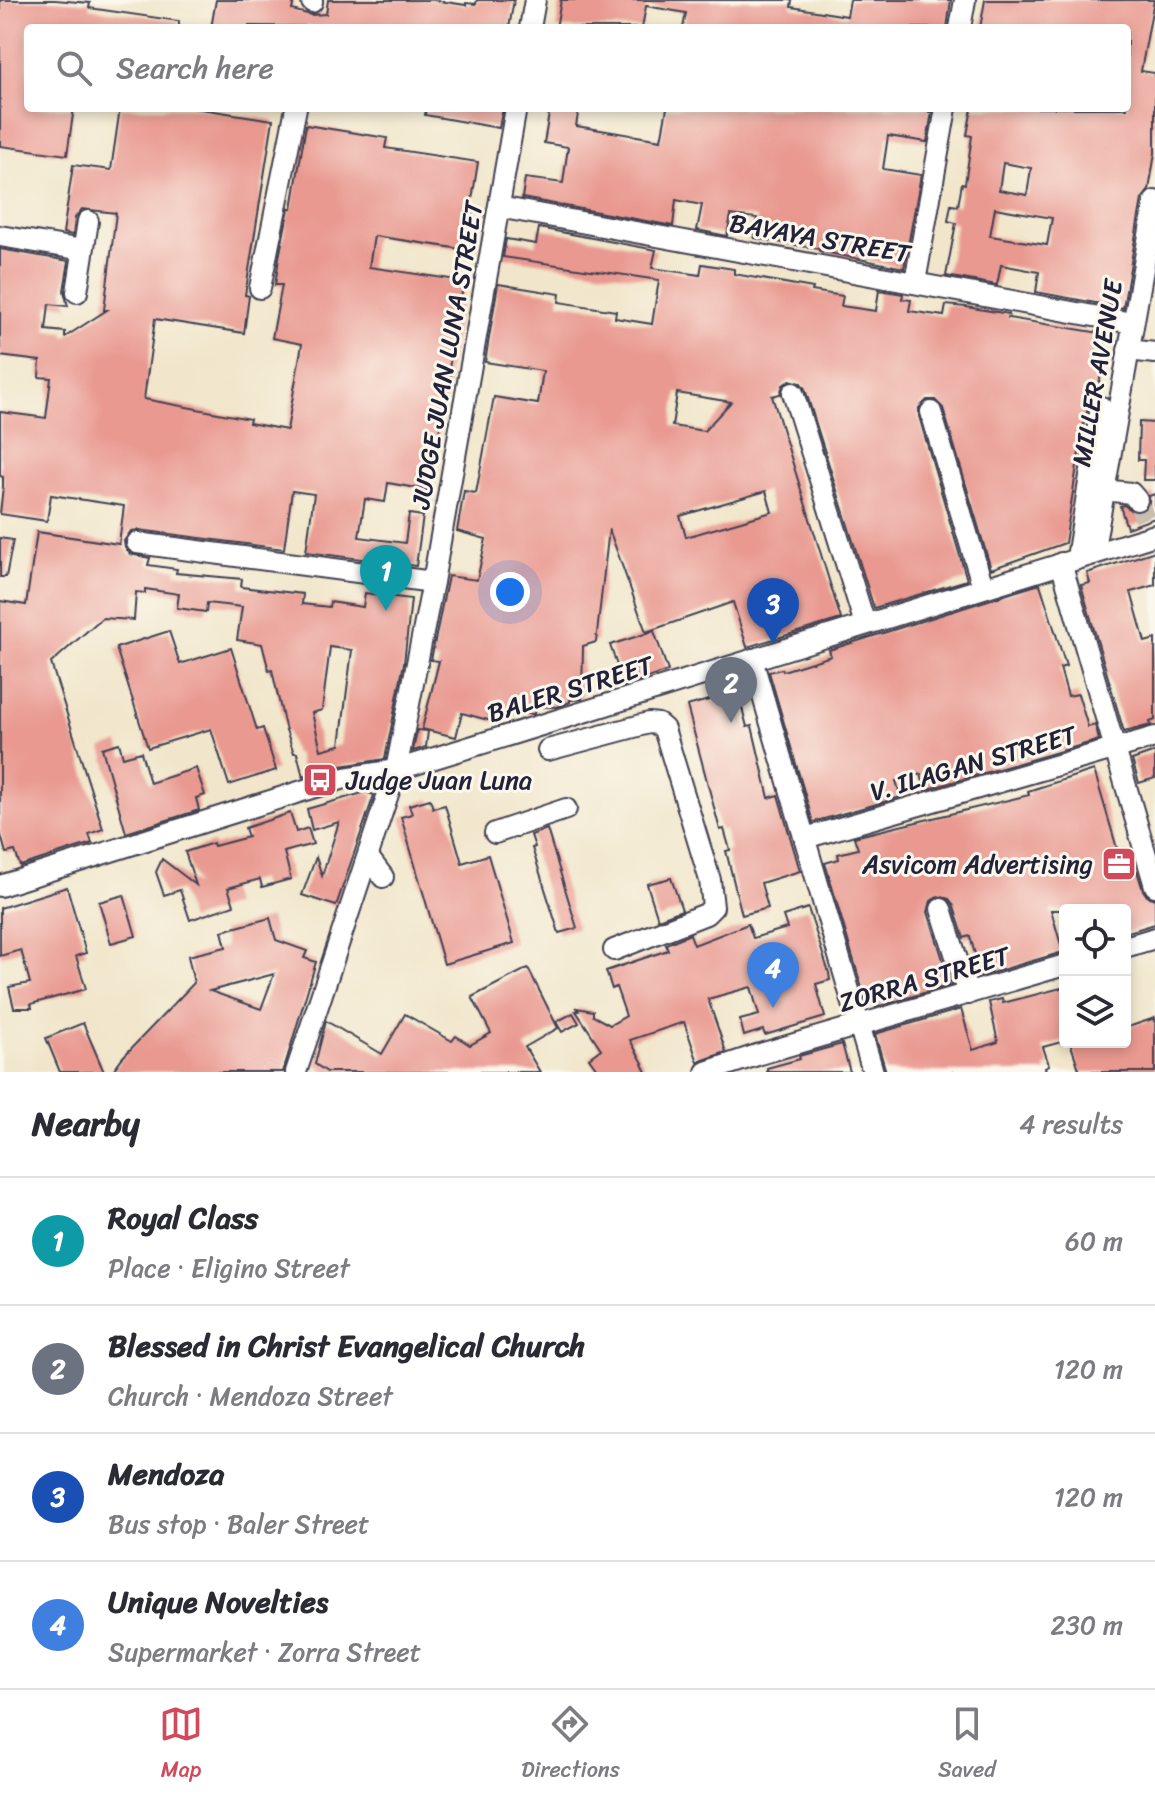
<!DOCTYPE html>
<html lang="en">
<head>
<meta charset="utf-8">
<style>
  body { margin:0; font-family:Sriracha,sans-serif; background:#f7f7f7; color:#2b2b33 }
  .controls { position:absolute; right:24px; bottom:24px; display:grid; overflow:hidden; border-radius:8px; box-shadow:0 4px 12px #0003 }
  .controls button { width:72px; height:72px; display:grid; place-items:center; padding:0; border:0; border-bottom:2px solid #e1e1e2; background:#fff; color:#2b2b33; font:40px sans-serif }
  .you { position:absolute; left:510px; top:592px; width:28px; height:28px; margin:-20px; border:6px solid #fff; border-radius:50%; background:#1a73e8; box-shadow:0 0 0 12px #1a73e833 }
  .badge { display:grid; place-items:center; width:52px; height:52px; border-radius:50%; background:#d1495b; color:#fff; font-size:26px; font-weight:700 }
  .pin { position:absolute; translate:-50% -66px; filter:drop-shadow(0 2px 4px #0008) }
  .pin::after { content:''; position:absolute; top:42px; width:28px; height:24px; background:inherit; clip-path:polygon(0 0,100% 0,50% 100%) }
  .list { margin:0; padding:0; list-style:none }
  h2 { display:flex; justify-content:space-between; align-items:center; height:104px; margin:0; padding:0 32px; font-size:34px }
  h2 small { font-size:26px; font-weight:400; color:#7c7c81 }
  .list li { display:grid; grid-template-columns:52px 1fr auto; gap:24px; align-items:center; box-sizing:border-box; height:128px; padding:0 32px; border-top:2px solid #e1e1e2 }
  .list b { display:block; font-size:30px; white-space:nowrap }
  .list p { margin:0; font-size:26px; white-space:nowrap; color:#7c7c81 }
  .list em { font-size:26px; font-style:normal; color:#7c7c81 }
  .icon { flex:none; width:44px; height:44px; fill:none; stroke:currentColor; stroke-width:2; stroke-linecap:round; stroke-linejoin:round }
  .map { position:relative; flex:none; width:1155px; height:1072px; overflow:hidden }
  .search { position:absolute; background:#fff; box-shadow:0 4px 12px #0003; left:24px; right:24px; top:24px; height:88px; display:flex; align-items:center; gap:20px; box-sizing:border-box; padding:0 28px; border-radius:8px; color:#7c7c81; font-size:30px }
  .sheet { height:616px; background:#fff }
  nav { display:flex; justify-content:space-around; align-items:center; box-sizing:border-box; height:112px; border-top:2px solid #e1e1e2; background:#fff; font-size:22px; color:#7c7c81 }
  nav a { display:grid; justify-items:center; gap:4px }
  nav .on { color:#d1495b }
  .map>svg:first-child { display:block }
  .building { fill:#e99990; fill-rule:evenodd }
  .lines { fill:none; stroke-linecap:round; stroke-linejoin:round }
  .minor-tunnel { stroke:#c8bfae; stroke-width:20; stroke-dasharray:20 10; stroke-linecap:butt }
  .minor-casing { stroke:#413f51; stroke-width:24 }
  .minor { stroke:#fff; stroke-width:20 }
  .labels { text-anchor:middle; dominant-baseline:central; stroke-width:6; stroke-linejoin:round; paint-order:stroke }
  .street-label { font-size:26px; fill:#22223b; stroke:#fbf7ec }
  .poi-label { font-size:26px; fill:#22223b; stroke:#fbf7ec; text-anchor:start }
</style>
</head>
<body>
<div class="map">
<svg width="1155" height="1072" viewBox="0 0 1155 1072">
  <rect width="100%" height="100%" fill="#fbf7ec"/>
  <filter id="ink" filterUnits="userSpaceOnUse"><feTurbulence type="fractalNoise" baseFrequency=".0125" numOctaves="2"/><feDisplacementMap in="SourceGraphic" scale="16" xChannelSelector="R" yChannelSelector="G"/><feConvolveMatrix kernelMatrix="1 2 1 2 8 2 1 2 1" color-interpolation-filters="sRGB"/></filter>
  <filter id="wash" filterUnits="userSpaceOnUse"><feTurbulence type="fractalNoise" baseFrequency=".006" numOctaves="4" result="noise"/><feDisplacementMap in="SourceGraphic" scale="32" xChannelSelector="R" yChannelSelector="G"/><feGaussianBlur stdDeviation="1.8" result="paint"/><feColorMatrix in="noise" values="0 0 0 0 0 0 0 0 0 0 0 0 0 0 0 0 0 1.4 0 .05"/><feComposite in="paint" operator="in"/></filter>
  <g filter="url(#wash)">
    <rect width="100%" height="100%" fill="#f1e6cb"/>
    <g id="blocks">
      <g class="building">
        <polygon points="0,0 55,0 90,3 89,8 179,21 179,28 28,28 28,108 74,108 67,155 0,146"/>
        <polygon points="216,0 294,0 292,10 311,15 326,14 328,0 433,0 466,5 466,3 476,4 477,0 514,0 509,28 249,26 249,28 211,28"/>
        <polygon points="561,0 792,0 791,7 847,16 850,0 951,0 947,28 683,28 686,13 646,6 642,28 556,28"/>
        <path d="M985 0H1154L1141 71 1155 73V153L1149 190 1142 199 1123 308 1036 292 1039 272 1001 265 997 285 946 276 956 223 948 221 951 205 958 206 962 183 965 184 972 136 967 135 972 108H1127V28H980ZM1003 163 1031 168 1027 195 999 190ZM995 208 1052 218 1047 245 990 236Z"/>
        <path d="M120 108H194L273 120 245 295 249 296 244 333 155 319 144 399 250 419 249 423 287 430 302 344 272 338 282 285H275L279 258 289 208H292L306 125 387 138 385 148 478 162 470 213H473L468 250 374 236 369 267 464 281 448 374 451 375 427 490 388 483 385 502 365 499 359 537 405 543 409 514 423 516 416 566 306 552 314 494 292 491 284 549 139 530 131 531 124 541 125 547 130 554 150 558 148 565 177 569 176 573 242 579 241 587 303 594 302 604 329 607 330 602 363 607 365 593 411 599 404 663 385 759 341 766 303 777 297 753H294L285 727 272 670 269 671 262 644 237 640 242 607 207 603 206 612 177 608 179 594 145 589V593L136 592 134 620 102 618 51 663 103 829 89 834 92 843 20 866 15 851 6 853 0 832V601L26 605 37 532 119 544 124 506 51 495 47 521 0 514 3 486V477L0 476V412L46 418 51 378 39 377 40 361 0 356V249L69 261 64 291 68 306 49 304 46 330 65 332V337L107 310H104L116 213 82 209 75 218 73 235 63 233 73 165 111 170ZM330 647 352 650 340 745 321 750 312 713 322 710Z"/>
        <polygon points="426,108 503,108 499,128 425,115"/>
        <polygon points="550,108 579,108 576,126 661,140 667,108 930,108 929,112 932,112 927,142 888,136 883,169 921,175 904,268 819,251 819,249 754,238 757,218 731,215 727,236 697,230 702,205 676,200 673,226 522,198 525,178 563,183 568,147 544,143"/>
        <path d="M539 228 656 250 652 268 700 275 702 264 734 269V274L813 288 812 291 843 296 841 306 876 311 879 290 903 294 902 299 911 300 909 311 944 316 946 305 966 307 1009 314 1008 318 1106 334 1098 394 1092 393 1083 427 1065 543 991 569 943 408 935 400H927L919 408V416L967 580 874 608 805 389 801 383 790 380 783 385 780 394 772 396 841 619 747 647 733 602 646 632 609 529 596 642 583 646 582 699 570 700V702L557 707 535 706 534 714H502L499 723 462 713 456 737 422 729 439 661 431 660 448 576 477 580 486 539 457 531 464 491 476 493 494 397 538 404 543 371 485 362 498 284 560 294 559 302 616 311 615 318 652 324 659 280 503 257 506 239 536 244ZM677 393 731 402 704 431 672 426ZM766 491 772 512 686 537 680 516Z"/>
        <polygon points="1139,422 1155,423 1155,480 1143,480 1144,460 1138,460"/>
        <polygon points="1155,494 1155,518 1127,528 1120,506 1124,505 1133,512 1140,513 1149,505 1149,496"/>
        <polygon points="0,538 13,540 6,577 0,577"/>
        <polygon points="1155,551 1155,585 1131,592 1145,642 1155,639 1155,720 1150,722 1151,725 1124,732 1081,585 1090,583 1087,573"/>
        <polygon points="1040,584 1066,666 1060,668 1068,696 1078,694 1088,727 1095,725 1099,740 925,790 921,774 896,781 901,797 813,822 769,672 782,669 783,671 831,656 829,650"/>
        <polygon points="169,631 180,664 231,648 257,730 263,728 276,770 229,785 211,729 148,748 116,648"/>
        <polygon points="654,631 668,671 624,686 610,645"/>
        <polygon points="738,692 747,727 752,726 769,798 778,795 800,871 761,883 768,908 742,915 726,851 730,850 724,829 720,830 687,706"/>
        <polygon points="417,730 428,731 426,747 413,751"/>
        <polygon points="119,743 123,757 141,752 150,783 196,768 205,795 196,798 199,810 126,833 102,748"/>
        <polygon points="1155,752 1155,778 1139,783 1132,760"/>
        <polygon points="1094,770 1119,855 1128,853 1133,872 1137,871 1143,890 1147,896 1155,899 1155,924 1125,933 1125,910 1051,910 1063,952 981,976 970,936 964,938 953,904 949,899 938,896 931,901 928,912 951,985 876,1007 875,1003 867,1005 825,863 839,859 838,854 858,849 854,837 1029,795 1028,791"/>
        <polygon points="366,792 374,795 336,906 302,895 316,857 322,876 339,822 312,830 307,809"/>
        <polygon points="430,799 433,808 445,805 462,863 488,855 514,943 444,964 401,817 412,814 409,805"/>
        <polygon points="290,813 296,832 308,828 313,844 284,852 291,879 262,887 260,879 228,888 234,905 190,920 180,890 164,895 156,872 162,859 196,885 185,852 213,843 214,846 248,837 245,828"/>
        <polygon points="547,829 577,928 559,933 532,848 535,847 531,835"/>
        <polygon points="671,878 682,910 658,919 647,884"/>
        <polygon points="67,887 86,953 76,956 86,989 31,1004 32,1008 14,1008 9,987 30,983 21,950 0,956 0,908"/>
        <polygon points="124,895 136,936 111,943 99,902"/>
        <polygon points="808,908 829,973 830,980 816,984 825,1017 765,1035 763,1030 744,1036 740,1020 759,1015 751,987 708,999 726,1052 698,1062 684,1022 630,1040 643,1063 642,1064 646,1072 599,1072 589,1058 601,1049 576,1011 579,1011 577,1008 593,1011 593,1016 610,1025 626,1016 616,987 612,989 606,971 668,950 666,944 690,934 694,945 748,924 753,938 787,928 783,916"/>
        <path d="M270 918 276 940 307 951 304 958 316 962 283 1072H112L122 1058 194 983 188 956 226 947 222 931ZM274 974 261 1009 210 991Z"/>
        <polygon points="528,968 558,1028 525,1047 540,1072 327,1072 315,1064 326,1021 382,1054 405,1014 452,1041 456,1036 470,1045 491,1033 472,997"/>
        <polygon points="1065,987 1065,1041 1043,1047 1049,1065 1045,1067 1046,1072 886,1072 875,1034 961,1009 973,1050 998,1042 989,1002 1002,999 1003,1003"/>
        <polygon points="573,1013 579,1023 562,1032 556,1022"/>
        <polygon points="1155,1018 1155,1072 1080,1072 1070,1042 1125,1042 1125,1028"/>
        <polygon points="83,1023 104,1072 60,1072 46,1038"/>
        <polygon points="842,1044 850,1072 767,1072 767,1068 800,1059 799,1056"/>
      </g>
    </g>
  </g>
  <g filter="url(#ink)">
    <use href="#blocks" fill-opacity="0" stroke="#413f51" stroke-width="2"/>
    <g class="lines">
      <polyline class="minor-tunnel" points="1137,500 1146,521"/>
      <g class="minor-casing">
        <g id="minor">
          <polyline points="312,2 312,0"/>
          <polyline points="530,28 535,0"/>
          <polyline points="960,28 965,0"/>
          <polyline points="499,207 1132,323"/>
          <polyline points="0,236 83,250"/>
          <polyline points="915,282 946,108"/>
          <polyline points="260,288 296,108"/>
          <polyline points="77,292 88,221"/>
          <polyline points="1128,350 1155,353"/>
          <polyline points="793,393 865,624"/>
          <polyline points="931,412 983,587"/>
          <polyline points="1103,490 1131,493 1137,500"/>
          <polyline points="137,543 433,582"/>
          <polyline points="1093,554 1155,201"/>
          <polyline points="1077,558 1101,407"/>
          <polyline points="1061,563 1155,886"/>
          <polyline points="752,659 873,1072"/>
          <polyline points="548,750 649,723 658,724 664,729 710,880 713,907 706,914 614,950"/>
          <polyline points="495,833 566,809"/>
          <polyline points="805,838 1155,737"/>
          <polyline points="368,857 383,877"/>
          <polyline points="0,886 302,791 345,778 396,770 1155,535"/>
          <polyline points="941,909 968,994"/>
          <polyline points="1125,947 1155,938"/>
          <polyline points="296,1072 396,770 433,582 516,108"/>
          <polyline points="706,1072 760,1054 1065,965"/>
        </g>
      </g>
      <use href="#minor" class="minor"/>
    </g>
  </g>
  <defs>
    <g id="bus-square" transform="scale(1.8)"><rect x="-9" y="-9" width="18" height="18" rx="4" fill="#d1495b" stroke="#fbf7ec"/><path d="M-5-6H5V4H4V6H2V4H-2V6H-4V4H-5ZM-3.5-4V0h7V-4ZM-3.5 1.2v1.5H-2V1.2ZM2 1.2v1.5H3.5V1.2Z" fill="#fff"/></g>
    <g id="office-square" transform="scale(1.8)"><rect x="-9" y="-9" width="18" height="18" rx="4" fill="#d1495b" stroke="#fbf7ec"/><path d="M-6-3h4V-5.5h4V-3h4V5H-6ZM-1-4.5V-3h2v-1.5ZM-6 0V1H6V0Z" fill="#fff"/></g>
  </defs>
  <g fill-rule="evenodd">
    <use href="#bus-square" x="320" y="780"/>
    <use href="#office-square" x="1119" y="864"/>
  </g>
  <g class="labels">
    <g class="street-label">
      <text transform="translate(820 238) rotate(10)">BAYAYA STREET</text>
      <text transform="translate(447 355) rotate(-80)">JUDGE JUAN LUNA STREET</text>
      <text transform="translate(1097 373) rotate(-80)">MILLER AVENUE</text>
      <text transform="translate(570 689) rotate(-17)">BALER STREET</text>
      <text transform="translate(973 763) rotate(-16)">V. ILAGAN STREET</text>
      <text transform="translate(924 979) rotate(-16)">ZORRA STREET</text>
    </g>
    <g class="poi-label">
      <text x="346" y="780">Judge Juan Luna</text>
      <text x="1093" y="864" text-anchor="end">Asvicom Advertising</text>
    </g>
  </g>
</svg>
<div class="controls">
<button><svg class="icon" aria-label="locate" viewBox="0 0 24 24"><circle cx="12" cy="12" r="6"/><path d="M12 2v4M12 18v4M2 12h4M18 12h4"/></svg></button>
<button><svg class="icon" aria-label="layers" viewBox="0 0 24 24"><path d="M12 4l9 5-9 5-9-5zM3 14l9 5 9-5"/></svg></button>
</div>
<div class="you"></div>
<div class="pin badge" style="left:386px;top:611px;background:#0f9aa8">1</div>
<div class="pin badge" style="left:731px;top:723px;background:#6b7280">2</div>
<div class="pin badge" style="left:773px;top:644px;background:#1a4fb4">3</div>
<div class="pin badge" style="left:773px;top:1008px;background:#3f7fe0">4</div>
<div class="search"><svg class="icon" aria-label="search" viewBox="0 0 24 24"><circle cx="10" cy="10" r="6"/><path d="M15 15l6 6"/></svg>Search here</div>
</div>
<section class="sheet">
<h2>Nearby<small>4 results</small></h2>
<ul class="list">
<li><span class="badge" style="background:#0f9aa8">1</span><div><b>Royal Class</b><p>Place · Eligino Street</p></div><em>60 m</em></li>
<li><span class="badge" style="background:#6b7280">2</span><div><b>Blessed in Christ Evangelical Church</b><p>Church · Mendoza Street</p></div><em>120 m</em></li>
<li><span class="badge" style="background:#1a4fb4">3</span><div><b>Mendoza</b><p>Bus stop · Baler Street</p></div><em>120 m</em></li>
<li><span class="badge" style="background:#3f7fe0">4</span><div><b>Unique Novelties</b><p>Supermarket · Zorra Street</p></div><em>230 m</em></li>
</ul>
</section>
<nav>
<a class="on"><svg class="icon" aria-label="map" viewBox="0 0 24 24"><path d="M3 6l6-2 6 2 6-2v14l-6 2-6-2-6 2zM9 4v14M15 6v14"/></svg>Map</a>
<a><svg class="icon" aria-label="directions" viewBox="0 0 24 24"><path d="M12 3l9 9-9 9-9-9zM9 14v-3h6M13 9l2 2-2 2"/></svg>Directions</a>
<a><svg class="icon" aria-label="saved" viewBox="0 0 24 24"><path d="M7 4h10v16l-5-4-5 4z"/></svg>Saved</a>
</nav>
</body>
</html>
